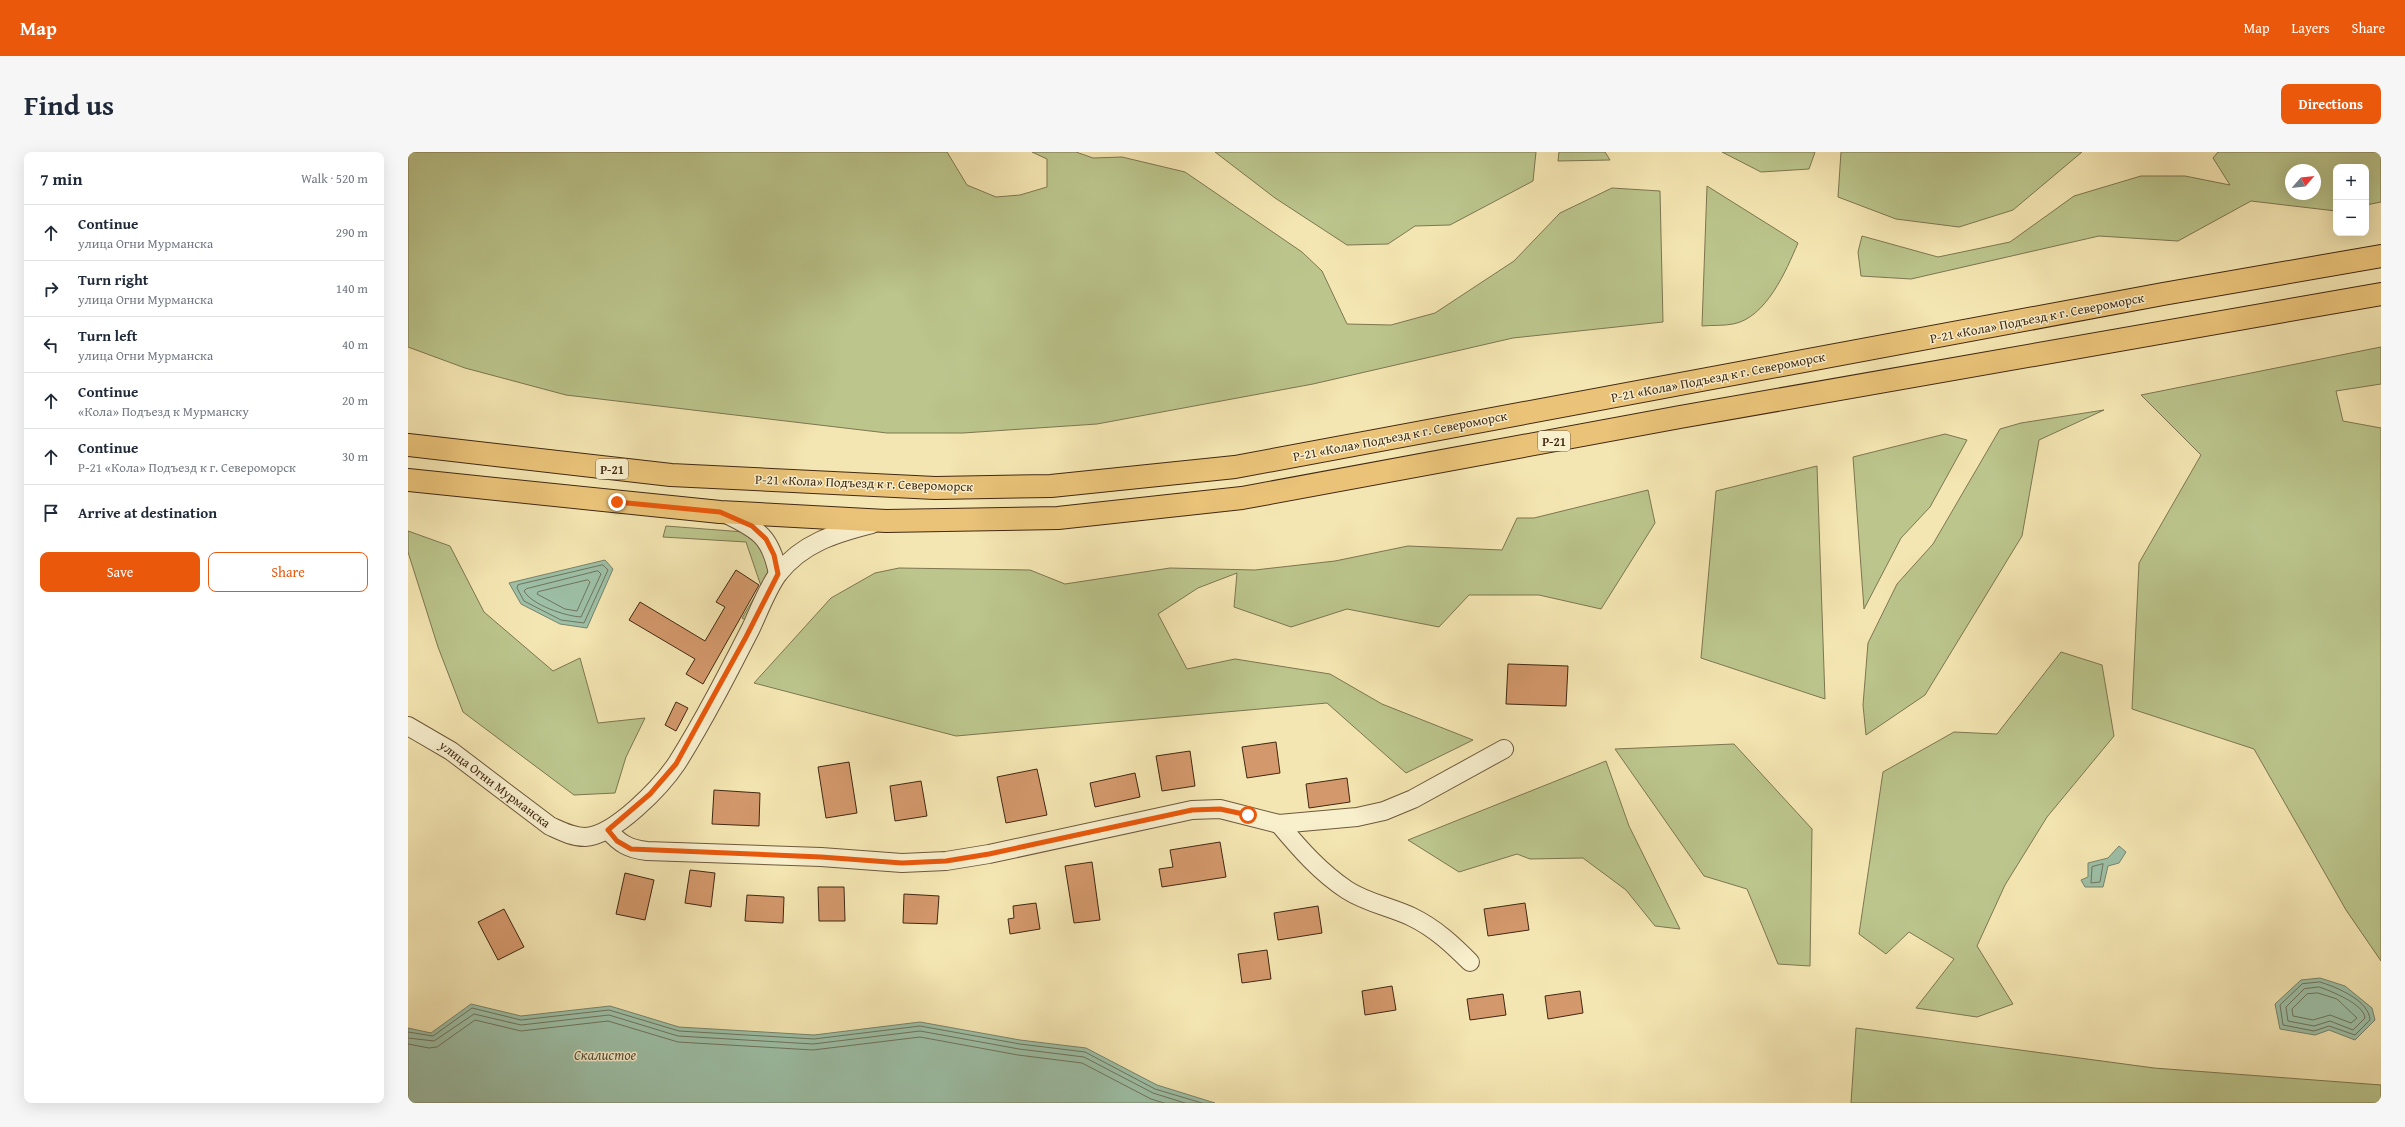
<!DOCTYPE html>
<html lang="en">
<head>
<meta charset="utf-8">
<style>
  body { margin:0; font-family:"Gentium Book Plus",serif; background:#f6f6f7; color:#1f2937 }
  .controls { position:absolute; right:12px; top:12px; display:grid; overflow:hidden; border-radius:8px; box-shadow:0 4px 16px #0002 }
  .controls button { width:36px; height:36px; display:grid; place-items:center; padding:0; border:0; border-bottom:1px solid #e0e1e3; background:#fff; color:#1f2937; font:20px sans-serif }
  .compass { position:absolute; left:1877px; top:12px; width:36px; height:36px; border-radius:50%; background:#fff; box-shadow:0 4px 16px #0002; rotate:62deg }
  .stop { position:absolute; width:12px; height:12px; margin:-9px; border:3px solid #ea580c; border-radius:50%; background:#fff }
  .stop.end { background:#ea580c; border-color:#fff; box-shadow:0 1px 4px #0008 }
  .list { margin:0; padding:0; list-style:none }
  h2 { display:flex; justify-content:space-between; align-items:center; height:52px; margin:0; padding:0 16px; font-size:17px }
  h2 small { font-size:13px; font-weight:400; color:#747a83 }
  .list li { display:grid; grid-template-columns:26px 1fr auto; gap:12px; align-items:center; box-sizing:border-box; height:56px; padding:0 16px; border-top:1px solid #e0e1e3 }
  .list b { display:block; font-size:15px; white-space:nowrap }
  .list p { margin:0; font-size:13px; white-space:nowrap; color:#747a83 }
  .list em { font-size:13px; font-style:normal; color:#747a83 }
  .actions { display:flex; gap:8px; padding:12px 16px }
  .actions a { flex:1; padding:9px 0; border:1px solid #ea580c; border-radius:8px; text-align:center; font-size:14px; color:#ea580c }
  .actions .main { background:#ea580c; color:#fff }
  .icon { flex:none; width:22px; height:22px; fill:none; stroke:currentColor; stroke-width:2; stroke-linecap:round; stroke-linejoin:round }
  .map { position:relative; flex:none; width:1973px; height:951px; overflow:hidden; border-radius:8px }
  header { display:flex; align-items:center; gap:24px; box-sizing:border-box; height:56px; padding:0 20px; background:#ea580c; color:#fff }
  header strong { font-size:19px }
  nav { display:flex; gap:22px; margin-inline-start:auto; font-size:14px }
  .intro { display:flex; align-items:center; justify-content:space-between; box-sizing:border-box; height:96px; padding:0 24px }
  h1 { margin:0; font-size:28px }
  .button { padding:10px 18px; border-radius:8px; background:#ea580c; color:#fff; font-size:14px; font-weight:700 }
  main { display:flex; gap:24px; padding:0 24px }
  aside { flex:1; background:#fff; border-radius:8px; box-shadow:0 4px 16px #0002 }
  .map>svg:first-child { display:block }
  .green { fill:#bbc58c; stroke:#7e7650; fill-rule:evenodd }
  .water { fill:#9dc0a7; stroke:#78836c }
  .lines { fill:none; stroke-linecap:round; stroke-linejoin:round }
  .shore { stroke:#6f745d; stroke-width:1 }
  .building { fill:#d3986b; stroke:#412813 }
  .minor-casing { stroke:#6e583b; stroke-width:20 }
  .primary-casing { stroke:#412813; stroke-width:24 }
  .minor { stroke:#f8efcd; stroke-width:18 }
  .primary { stroke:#eac379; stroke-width:22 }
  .route { stroke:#ea580c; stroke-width:5 }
  .labels { text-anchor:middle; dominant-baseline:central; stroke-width:3; stroke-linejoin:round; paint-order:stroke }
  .shield { fill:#f8efcd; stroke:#78644b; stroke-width:1 }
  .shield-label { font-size:12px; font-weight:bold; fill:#412813 }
  .street-label { font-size:13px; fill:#412813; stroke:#f8efcd }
  .water-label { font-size:14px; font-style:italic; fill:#584e38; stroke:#f8efcd }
</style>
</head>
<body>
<header>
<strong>Map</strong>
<nav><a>Map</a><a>Layers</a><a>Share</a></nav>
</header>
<div class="intro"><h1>Find us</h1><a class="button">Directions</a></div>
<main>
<aside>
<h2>7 min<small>Walk · 520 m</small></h2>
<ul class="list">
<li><svg class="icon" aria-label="ahead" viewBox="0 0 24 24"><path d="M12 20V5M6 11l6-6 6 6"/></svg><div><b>Continue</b><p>улица Огни Мурманска</p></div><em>290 m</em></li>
<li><svg class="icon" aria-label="right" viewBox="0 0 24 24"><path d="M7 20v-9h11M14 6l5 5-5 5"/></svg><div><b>Turn right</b><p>улица Огни Мурманска</p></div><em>140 m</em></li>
<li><svg class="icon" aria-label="left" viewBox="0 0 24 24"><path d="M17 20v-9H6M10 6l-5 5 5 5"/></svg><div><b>Turn left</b><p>улица Огни Мурманска</p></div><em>40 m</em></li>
<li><svg class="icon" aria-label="ahead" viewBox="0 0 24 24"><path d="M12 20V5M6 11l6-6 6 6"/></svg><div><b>Continue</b><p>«Кола» Подъезд к Мурманску</p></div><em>20 m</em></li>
<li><svg class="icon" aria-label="ahead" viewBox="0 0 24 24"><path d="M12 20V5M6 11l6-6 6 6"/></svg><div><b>Continue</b><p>Р-21 «Кола» Подъезд к г. Североморск</p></div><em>30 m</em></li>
<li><svg class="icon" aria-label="arrive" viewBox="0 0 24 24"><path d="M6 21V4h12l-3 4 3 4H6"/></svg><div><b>Arrive at destination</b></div></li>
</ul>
<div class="actions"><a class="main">Save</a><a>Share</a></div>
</aside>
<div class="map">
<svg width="1973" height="951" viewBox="0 0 1973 951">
  <rect width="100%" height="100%" fill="#f4e6b2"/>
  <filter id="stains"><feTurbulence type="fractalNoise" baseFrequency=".005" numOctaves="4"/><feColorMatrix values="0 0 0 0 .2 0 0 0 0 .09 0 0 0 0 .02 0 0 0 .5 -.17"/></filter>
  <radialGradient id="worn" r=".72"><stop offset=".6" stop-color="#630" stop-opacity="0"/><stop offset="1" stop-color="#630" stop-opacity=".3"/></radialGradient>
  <g class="green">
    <polygon points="0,0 539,0 559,33 588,45 612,43 639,35 639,7 624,0 668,0 685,6 714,5 777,20 894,100 914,119 939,172 983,173 1027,161 1106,109 1152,61 1204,36 1252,39 1255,170 1105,186 905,232 689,272 555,281 479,281 158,243 57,216 0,195"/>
    <polygon points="807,0 1128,0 1125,29 1042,73 1007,74 980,92 939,93 867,46"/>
    <polygon points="1151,0 1197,0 1202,8 1150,9"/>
    <polygon points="1314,0 1407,0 1401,17 1353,20"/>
    <polygon points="1433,0 1674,0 1605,58 1551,75 1488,67 1430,45"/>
    <path d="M1810 0H1973V50L1958 53V15H1928V59L1843 49 1770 89 1691 84 1503 127 1453 124 1450 100 1454 84 1530 105 1602 90 1666 44 1733 24H1777L1822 33 1805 6ZM1883 18H1907V42H1883Z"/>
    <path d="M1299 34 1390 91C1378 119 1358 166 1325 172 1315 174 1304 173 1294 174Z"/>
    <polygon points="1973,195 1973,232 1928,239 1935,269 1973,276 1973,809 1938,758 1846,597 1724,557 1731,411 1793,303 1733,243"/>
    <polygon points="1696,258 1631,288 1614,384 1517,543 1458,583 1455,553 1460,491 1489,432 1525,392 1592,277 1613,271"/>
    <polygon points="1537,282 1559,288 1522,355 1493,386 1456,457 1445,305"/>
    <polygon points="1409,314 1417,547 1293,506 1308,339"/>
    <polygon points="1240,338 1247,371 1193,457 1131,443 1061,443 1031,475 939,457 883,475 826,455 829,421 790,436 750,462 779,517 827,507 922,522 974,552 1065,588 998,621 919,551 548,584 346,531 423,446 467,421 491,416 622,418 657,432 762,416 847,418 927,409 1000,394 1094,398 1109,366 1126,366"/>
    <polygon points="258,374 336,380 350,387 364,417 340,469 334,466 353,434 338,390 255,385"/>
    <polygon points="0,379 42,394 76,460 145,519 172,506 190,571 237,566 218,605 207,641 166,643 55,560 30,495 0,400"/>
    <polygon points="1653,500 1694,513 1706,584 1639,665 1597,733 1569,794 1605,852 1569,865 1508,856 1546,807 1501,780 1478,802 1451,782 1475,620 1546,580 1589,582"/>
    <polygon points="1326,592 1404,677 1402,814 1370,812 1339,737 1296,724 1207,597"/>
    <polygon points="1198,609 1221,674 1272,777 1247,774 1218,738 1175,706 1122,707 1109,702 1051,720 1000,688"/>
    <polygon points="1448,876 1746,916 1973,933 1973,951 1443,951"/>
  </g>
  <g class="water">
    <polygon points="197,408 205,417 179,476 152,472 113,452 101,431"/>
    <polygon points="1711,694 1718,700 1711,711 1700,714 1695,735 1677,735 1673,728 1680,725 1680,711 1700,706"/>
    <polygon points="1912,826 1937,834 1964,856 1967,868 1947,888 1921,878 1907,883 1872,877 1867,852 1893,828"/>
    <polygon points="63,852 113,864 202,854 271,875 406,883 512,870 612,888 678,896 749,933 807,951 0,951 0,876 23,881"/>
  </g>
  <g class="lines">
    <g class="shore">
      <polygon points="195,413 200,418 176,471 153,468 116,449 109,436 110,433"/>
      <path d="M190 419 193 422 173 465C157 464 124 453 116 439L118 437Z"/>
      <polygon points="180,428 182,430 169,459 157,457 129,442 130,440"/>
      <polygon points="1695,712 1692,730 1683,731 1684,715"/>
      <path d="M1912 830C1928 835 1961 848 1962 868L1947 883 1921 874 1906 879 1875 873 1872 853 1894 832Z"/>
      <path d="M1911 835C1923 839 1956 852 1957 866L1945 878 1922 869 1906 874 1880 869 1878 855 1896 837Z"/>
      <polygon points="1910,841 1929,847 1949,866 1943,871 1922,863 1905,868 1885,864 1884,857 1899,842"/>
      <polyline points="0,880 25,884 64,856 113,868 201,858 271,879 406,887 512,874 612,892 677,900 747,937 794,951"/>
      <polyline points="0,886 26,889 66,862 113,873 201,863 270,884 405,892 512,879 611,897 676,905 745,941 777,951"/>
      <polyline points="0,892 21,896 29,895 67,868 113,879 200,869 270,890 405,898 512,885 610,903 674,911 743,947 756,951"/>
    </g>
  </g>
  <g class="building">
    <polygon points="328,418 351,433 295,532 278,522 287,507 221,468 232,450 297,489 317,455 308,450"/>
    <polygon points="1100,512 1160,514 1158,554 1098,552"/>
    <polygon points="268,550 280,556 268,579 257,573"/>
    <polygon points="868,590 872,621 839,626 834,595"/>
    <polygon points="782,599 787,634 754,639 748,604"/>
    <polygon points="441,610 449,661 418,666 410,615"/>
    <polygon points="629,617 639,663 598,671 589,625"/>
    <polygon points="727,621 732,645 687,655 682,631"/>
    <polygon points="939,626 942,650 901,656 898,632"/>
    <polygon points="513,629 519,664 487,669 482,634"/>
    <polygon points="306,638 352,641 351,674 304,672"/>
    <polygon points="812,690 818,725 754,735 751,717 765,715 762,698"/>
    <polygon points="684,710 692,768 666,771 657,714"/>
    <polygon points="282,718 307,721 303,755 277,751"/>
    <polygon points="217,721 246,728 237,768 208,762"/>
    <polygon points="410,735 436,735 437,769 411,769"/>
    <polygon points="496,742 531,744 529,772 495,771"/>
    <polygon points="339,743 376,745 375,771 337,769"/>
    <polygon points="628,751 632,777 602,782 600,767 606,766 605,754"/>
    <polygon points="1117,751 1121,778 1080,784 1076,757"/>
    <polygon points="910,754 914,781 870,788 866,761"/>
    <polygon points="96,757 116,795 90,808 70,770"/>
    <polygon points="859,798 863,827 834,831 830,802"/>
    <polygon points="984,834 988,858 957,863 954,839"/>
    <polygon points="1172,839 1175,861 1140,867 1137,844"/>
    <polygon points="1095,842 1098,863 1062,868 1059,847"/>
  </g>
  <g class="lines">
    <g class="minor-casing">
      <g id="minor">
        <path d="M318 362C351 378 363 385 370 422"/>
        <path d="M0 574 43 599 142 674C153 679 164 685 177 685 206 684 253 635 269 611 296 568 320 521 343 476 351 459 359 437 370 422 394 391 428 381 464 372"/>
        <path d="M871 672C892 697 912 720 939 738 959 751 983 755 1004 765 1027 776 1045 793 1062 810"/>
        <path d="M200 678C212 692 221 697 239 699L413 705 494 711 538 709 581 702 784 658 812 657 871 672 949 665 976 659 1005 647 1096 597"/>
      </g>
    </g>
    <g class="primary-casing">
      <g id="primary">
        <polyline points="0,293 263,323 527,336 643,334 827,315 1755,142 1973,104"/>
        <polyline points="0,328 312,360 478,369 650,366 834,346 1272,265 1973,142"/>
      </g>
    </g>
    <use href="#minor" class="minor"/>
    <use href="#primary" class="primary"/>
  </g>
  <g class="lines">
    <polyline class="route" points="209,350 312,360 344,374 358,387 366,403 370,422 338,485 268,612 242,642 200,678 209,689 223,697 413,705 494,711 538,709 581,702 784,658 812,657 840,663"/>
  </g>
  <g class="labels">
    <g class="shield">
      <rect x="1130" y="279" width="32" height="20" rx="3"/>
      <rect x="188" y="307" width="32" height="20" rx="3"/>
    </g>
    <g class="shield-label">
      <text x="1146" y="289">Р-21</text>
      <text x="204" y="317">Р-21</text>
    </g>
    <g class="street-label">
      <text transform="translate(1629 166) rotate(-11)">Р-21 «Кола» Подъезд к г. Североморск</text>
      <text transform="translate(1310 225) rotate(-11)">Р-21 «Кола» Подъезд к г. Североморск</text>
      <text transform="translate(992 284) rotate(-11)">Р-21 «Кола» Подъезд к г. Североморск</text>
      <text transform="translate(456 331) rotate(2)">Р-21 «Кола» Подъезд к г. Североморск</text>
      <text transform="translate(87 632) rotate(37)">улица Огни Мурманска</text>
    </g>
    <g class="water-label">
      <text x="197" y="903">Скалистое</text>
    </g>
  </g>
  <rect width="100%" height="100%" filter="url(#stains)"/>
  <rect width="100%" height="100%" fill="url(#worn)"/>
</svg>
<div class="controls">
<button>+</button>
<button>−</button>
</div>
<svg class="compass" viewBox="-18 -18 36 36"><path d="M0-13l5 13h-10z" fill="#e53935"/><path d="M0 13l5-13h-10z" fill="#747a83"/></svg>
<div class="stop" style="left:840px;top:663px"></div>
<div class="stop end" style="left:209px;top:350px"></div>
</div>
</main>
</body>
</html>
